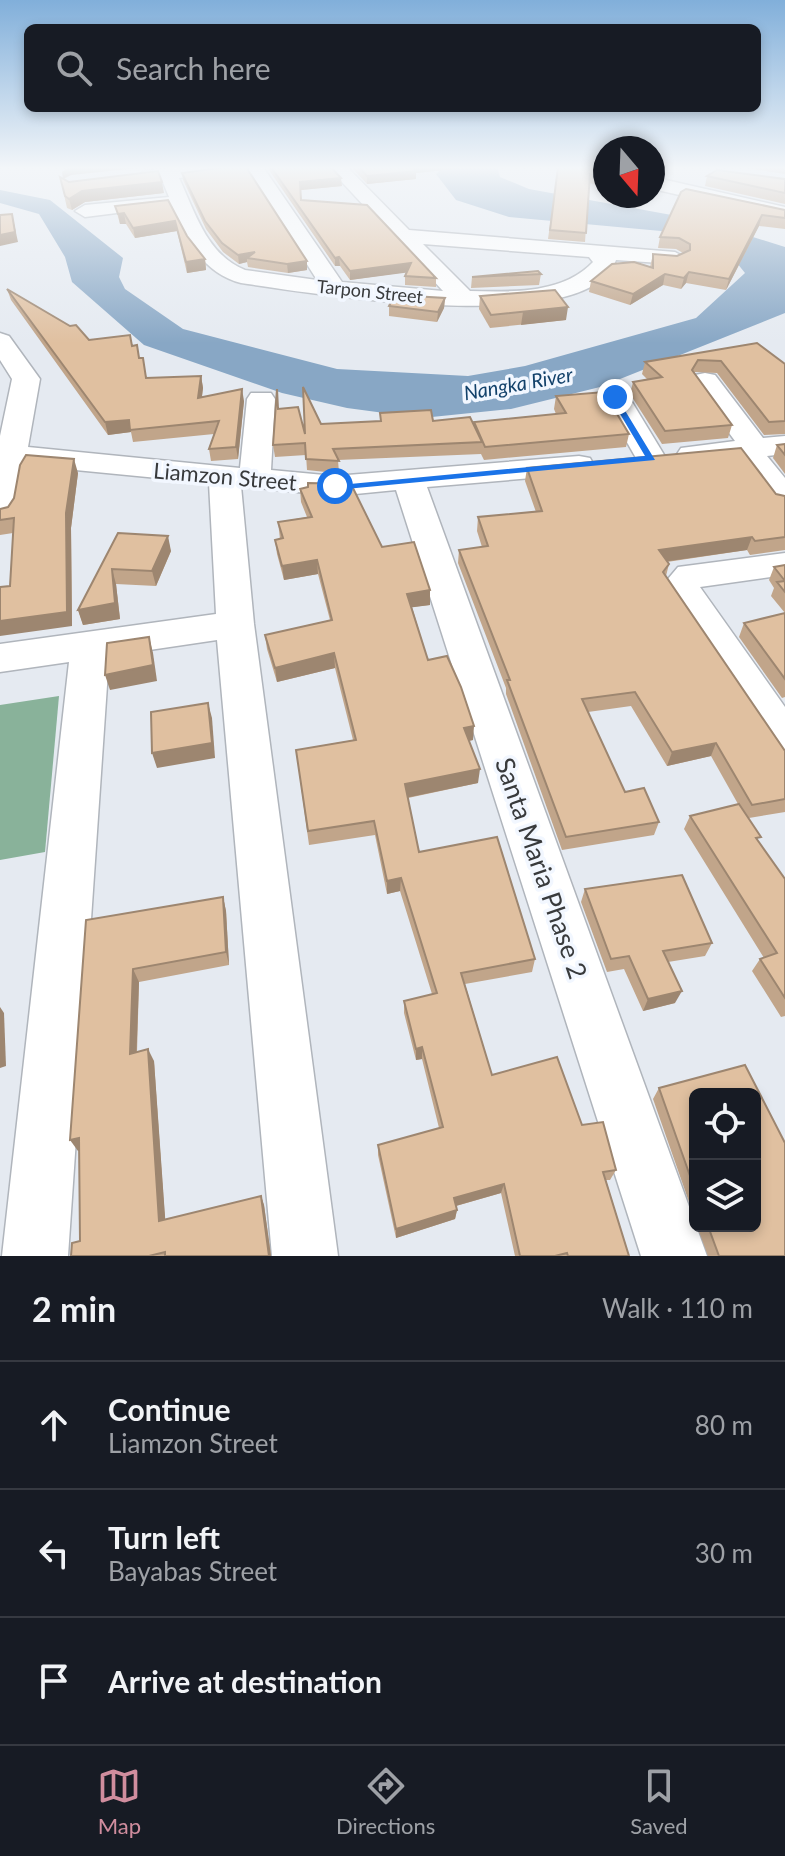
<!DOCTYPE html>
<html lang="en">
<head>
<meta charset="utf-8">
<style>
  body { margin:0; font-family:Lato,sans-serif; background:#20242c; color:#f1f3f6 }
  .controls { position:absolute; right:24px; bottom:24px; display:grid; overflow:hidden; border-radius:12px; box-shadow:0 4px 12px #0003 }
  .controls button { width:72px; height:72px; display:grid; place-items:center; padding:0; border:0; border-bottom:2px solid #363941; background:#171b24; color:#f1f3f6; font:40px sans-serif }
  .compass { position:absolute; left:593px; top:136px; width:72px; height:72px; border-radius:50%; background:#171b24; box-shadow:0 4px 12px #0003; rotate:161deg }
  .stop { position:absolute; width:24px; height:24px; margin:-18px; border:6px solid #1a73e8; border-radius:50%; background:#fff }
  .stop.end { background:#1a73e8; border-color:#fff; box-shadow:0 2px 8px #0008 }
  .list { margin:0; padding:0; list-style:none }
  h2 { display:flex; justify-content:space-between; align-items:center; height:104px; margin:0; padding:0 32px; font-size:34px }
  h2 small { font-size:26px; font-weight:400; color:#9ea1a6 }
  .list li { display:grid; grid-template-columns:52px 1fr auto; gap:24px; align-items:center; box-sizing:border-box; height:128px; padding:0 32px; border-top:2px solid #363941 }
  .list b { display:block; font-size:30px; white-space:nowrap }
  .list p { margin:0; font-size:26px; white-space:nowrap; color:#9ea1a6 }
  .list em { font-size:26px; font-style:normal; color:#9ea1a6 }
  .icon { flex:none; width:44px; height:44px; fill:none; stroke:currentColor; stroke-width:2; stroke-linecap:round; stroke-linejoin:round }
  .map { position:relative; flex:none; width:785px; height:1256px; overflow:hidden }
  .search { position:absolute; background:#171b24; box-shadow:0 4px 12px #0003; left:24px; right:24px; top:24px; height:88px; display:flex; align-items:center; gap:20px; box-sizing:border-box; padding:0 28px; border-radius:12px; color:#9ea1a6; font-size:30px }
  .sheet { height:488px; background:#171b24 }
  nav { display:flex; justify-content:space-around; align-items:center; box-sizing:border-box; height:112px; border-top:2px solid #363941; background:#171b24; font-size:22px; color:#9ea1a6 }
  nav a { display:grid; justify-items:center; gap:4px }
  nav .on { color:#d08d9e }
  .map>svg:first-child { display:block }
  .forest { fill:#89b29a }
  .water { fill:#88a7c5 }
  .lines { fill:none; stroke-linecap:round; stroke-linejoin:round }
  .minor-casing { stroke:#b0b5bc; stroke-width:3 }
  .minor { fill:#fff; fill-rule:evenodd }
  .wall { fill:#c1a58a }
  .shaded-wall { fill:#9d8670 }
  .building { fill:#e0c0a0; stroke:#9d8670; stroke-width:2 }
  .route { fill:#1a73e8 }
  .labels { text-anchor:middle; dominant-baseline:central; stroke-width:7; stroke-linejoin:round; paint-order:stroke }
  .far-street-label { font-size:18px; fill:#383a3c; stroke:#f2f7ff }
  .far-water-label { font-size:20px; font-style:italic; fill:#12416a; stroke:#f2f7ff }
  .street-label { font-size:22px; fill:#383a3c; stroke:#f2f7ff }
  .near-street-label { font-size:26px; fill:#383a3c; stroke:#f2f7ff }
</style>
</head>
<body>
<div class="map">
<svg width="785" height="1256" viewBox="0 0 785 1256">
  <rect width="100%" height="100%" fill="#e5eaf1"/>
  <polygon class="forest" points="59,696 45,852 0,860 0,705"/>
  <polygon class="water" points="444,167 497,167 500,177 529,189 699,220 785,247 785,313 600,387 511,409 422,418 347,408 282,393 144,345 72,282 65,257 39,214 0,203 0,190 50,200 123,258 119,277 125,289 183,329 337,369 468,376 525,366 696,318 745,273 725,248 661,231 509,217 456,200 436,174"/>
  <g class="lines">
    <g class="minor-casing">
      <g id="minor">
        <path d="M177 167H235L226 172 179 178C195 212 207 255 245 270L317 280 245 167H263L342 282 443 291 328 167H347L409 230 675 252 686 258 675 264 616 260C590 340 309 293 241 283 203 273 186 240 172 206L85 217 75 211 85 205 169 197 162 180 145 181 136 176 145 171ZM423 244 589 257 593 262C563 294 512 292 470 291Z"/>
        <polygon points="653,177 785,207 785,219 653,189"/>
        <polygon points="0,333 9,336 40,379 28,447 240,468 247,399 251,393 271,393 275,399 271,470 335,476 579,456 590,458 594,465 590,472 579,474 427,487 707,1256 641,1256 396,490 335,496 241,486 254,624 338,1256 272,1256 217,640 109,656 68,1256 2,1256 69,662 0,672 0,644 216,614 209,483 24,465 16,511 12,518 0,521 0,436 12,379 0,360"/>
        <polygon points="705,373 715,375 763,438 785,436 785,454 767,456 785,478 785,509 774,506 738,459 692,463 681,460 677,454 681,448 735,441 691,381 695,375"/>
        <polygon points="615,389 625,391 629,397 666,458 662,464 640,464 636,458 601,397 605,391"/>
        <polygon points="785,553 785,575 700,587 785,707 785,757 770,752 662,586 678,567"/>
      </g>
    </g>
    <use href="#minor" class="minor"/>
  </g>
  <g class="wall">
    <polygon points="267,167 331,167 342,186 301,190 301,200 436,278 436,287 405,285 405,276 406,272 350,280 340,266 335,266"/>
    <polygon points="351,167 471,167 416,173 416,179 367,184"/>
    <polygon points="558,167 605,171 605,187 589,183 585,242 548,239"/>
    <polygon points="739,167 785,167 785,174"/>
    <polygon points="182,173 307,270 288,273 248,267 247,262 239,264 223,252 206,229 183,180"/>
    <polygon points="71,175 64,179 69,182 164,193 85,202 72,210 67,208 60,177 63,179"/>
    <polygon points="707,176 785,179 785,204 705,186"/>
    <polygon points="168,200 187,236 205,259 206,270 187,273 177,231 135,238 126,224 120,224 115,206"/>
    <polygon points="785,210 785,229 759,226 726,290 686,283 681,289 663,285 630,305 589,292 591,281 650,267 653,254 677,256 683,253 676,249 658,248 660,237"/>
    <polygon points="541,274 539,285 471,288 472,277"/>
    <polygon points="7,289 89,340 130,335 132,346 140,358 147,378 201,376 203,388 202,397 244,401 238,459 211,461 209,449 214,434 133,442 131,432 108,435 11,300"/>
    <polygon points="480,296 566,320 490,328 479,309"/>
    <polygon points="445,298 444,308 437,322 389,316 389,306"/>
    <polygon points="757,343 785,364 785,434 764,435 717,373 695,372 694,374 732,425 728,438 662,444 630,394 633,382 647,379 642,374 645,362"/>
    <polygon points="556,396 629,434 626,447 484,460 481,454 338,460 339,473 335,473 307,470 306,455 275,457 273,445 279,409 305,434 321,424 380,421 380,413 433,421 474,424 556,414 554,409"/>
    <polygon points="785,444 785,474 773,458 777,445"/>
    <polygon points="527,468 776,494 785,496 785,550 750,555 747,550 667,562 669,564 666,576 785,751 785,812 749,818 758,842 785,879 785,1016 781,1017 752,971 760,959 764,958 684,829 690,816 738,804 711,756 667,766 631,706 588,712 625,792 659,822 654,835 562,850 506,694 506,688 458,563 459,550 482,547 477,531 478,517 536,512 525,481"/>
    <polygon points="78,473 71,528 72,626 10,586 13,533 0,535 0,509 8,507"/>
    <polygon points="300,489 382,547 430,590 430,605 412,607 428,660 473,740 469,741 478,783 408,798 419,852 535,959 532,972 465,984 492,1075 582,1125 616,1170 610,1180 606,1180 629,1256 515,1256 501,1193 456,1206 457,1210 455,1219 396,1238 378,1155 378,1145 439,1128 422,1059 416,1060 404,1013 404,1001 432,994 400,891 387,894 375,835 309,845 296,750 353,740 335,668 277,682 267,649 265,635 330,620 318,574 284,580 277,554 275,540 280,539 278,522 307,517 301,502"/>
    <polygon points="118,533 171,551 156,586 116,584 120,619 83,625 78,610"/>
    <polygon points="785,565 785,697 782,698 739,637 744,623 785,613 771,596 774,588 769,580 774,567"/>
    <polygon points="585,889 712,943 705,956 668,962 675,1003 643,1011 624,969 607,972 581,902"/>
    <polygon points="223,897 226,911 229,965 139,982 137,1053 154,1061 165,1220 261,1196 264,1205 271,1256 71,1256 80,1241 79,1150 78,1151 86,920"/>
    <polygon points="745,1065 785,1143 785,1256 708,1256 697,1226 755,1226 755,1094 695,1094 695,1219 653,1099 659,1088"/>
  </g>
  <g class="shaded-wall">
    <polygon points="69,167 148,167 71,175 63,179 62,172"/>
    <polygon points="411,167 471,167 416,173 416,179 367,184 367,176"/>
    <polygon points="341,178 342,186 301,190 300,182"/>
    <polygon points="162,182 164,193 85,202 72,210 69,199 82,191"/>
    <polygon points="124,213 126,224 120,224 118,214"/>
    <polygon points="12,214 18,242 0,246 0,235"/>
    <polygon points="762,215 759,226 726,290 729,279"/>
    <polygon points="175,221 177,231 135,238 133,228"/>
    <polygon points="255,252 247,258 247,262 239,264 238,255"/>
    <polygon points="339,257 340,266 335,266 335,258"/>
    <polygon points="205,259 206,270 187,273 186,262"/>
    <polygon points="307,261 307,270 288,273 287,264"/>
    <polygon points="411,263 411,272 350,280 350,271"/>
    <polygon points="689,272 686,283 681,289 684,278"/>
    <polygon points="665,274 663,285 630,305 633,294"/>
    <polygon points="445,298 444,308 437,322 438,312"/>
    <polygon points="568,307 566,320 521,325 523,312"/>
    <polygon points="201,376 203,388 200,410 198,398"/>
    <polygon points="242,389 244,401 238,459 236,447"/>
    <polygon points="129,420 131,432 108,435 105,422"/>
    <polygon points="74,459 78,473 71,528 72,626 0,636 0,621 66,513"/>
    <polygon points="168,536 171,551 156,586 152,571"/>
    <polygon points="752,537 747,550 655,563 659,550"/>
    <polygon points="317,560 318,574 284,580 282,566"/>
    <polygon points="112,569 116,584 120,619 83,625 78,610"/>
    <polygon points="430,590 430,605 407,608 407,594"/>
    <polygon points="149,637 153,653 157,681 110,690 105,675"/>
    <polygon points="334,653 335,668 277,682 275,668"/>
    <polygon points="208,703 212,718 215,758 157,768 152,753"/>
    <polygon points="474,726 473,740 462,742 464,728"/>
    <polygon points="716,743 711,756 667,766 672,752"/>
    <polygon points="480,769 478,783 405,798 405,784"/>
    <polygon points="401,878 400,891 387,894 387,881"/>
    <polygon points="223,897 226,911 229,965 226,952"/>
    <polygon points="133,969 139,982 136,1066 130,1054"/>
    <polygon points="682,991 675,1003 643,1011 648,999"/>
    <polygon points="0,1007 4,1013 6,1066 0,1068"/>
    <polygon points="422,1047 422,1059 416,1060 416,1049"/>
    <polygon points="148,1049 154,1061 166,1230 159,1221"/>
    <polygon points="79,1138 87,1148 78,1151 70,1140"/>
    <polygon points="504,1184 501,1193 452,1207 454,1198"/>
    <polygon points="261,1196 264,1205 271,1256 269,1256"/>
    <polygon points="457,1210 455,1219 396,1238 396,1229"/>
  </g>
  <g class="building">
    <polygon points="226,167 246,167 307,261 287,264 247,258 255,252 238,255 222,243 205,221 182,173"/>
    <polygon points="271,167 331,167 341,178 300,182 301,200 367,205 436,278 405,276 411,263 350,271 339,257 335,258"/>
    <polygon points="359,167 412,167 416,171 367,176"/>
    <polygon points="558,167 596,167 605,171 605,178 590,174 586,233 550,230"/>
    <polygon points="717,170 785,179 785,193 707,176"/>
    <polygon points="158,171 162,182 82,191 69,199 65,196 60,177 69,182"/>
    <polygon points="686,189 785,210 785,218 762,215 729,279 689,272 684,278 665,274 633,294 591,281 612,264 634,262 653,268 653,254 677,256 690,250 690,244 679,238 660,237 681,192"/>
    <polygon points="168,200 187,236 205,259 186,262 175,221 133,228 124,213 118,214 115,206"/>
    <polygon points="12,214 15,232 0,235 0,215"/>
    <polygon points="538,271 541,274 472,277"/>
    <polygon points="7,289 70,326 76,325 89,340 130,335 132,346 137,345 139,358 143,358 146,378 201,376 198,398 242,389 236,447 209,449 219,421 130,430 129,420 105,422"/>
    <polygon points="555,290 568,307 491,315 480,296"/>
    <polygon points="395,295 445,298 438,312 389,306"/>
    <polygon points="757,343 785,364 785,421 769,422 721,361 698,360 692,370 732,425 665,431 633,382 662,377 645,362"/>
    <polygon points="303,387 321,424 381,421 380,413 431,410 433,421 470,417 482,442 333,449 339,461 306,459 305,443 273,445 277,389 278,409 298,407 305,434"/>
    <polygon points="604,392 629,434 485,447 474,422 566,413 556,396"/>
    <polygon points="785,444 785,455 777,445"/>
    <polygon points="741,448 776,494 785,496 785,537 755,541 752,537 659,550 669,564 663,572 785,751 785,799 752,805 716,743 672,752 635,692 582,699 625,792 644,788 659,822 566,837 507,680 510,680 459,550 488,546 478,517 542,511 527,468"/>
    <polygon points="26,455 74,459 66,513 67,612 0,621 0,587 10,586 14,518 0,520 0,509 8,507 14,498 20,465"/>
    <polygon points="308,483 351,484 382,547 414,542 430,590 407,594 428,660 447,656 461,687 474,726 464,728 480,769 405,784 419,852 497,837 535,959 461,973 492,1075 557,1057 582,1125 603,1122 616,1170 603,1172 629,1256 568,1256 567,1253 555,1256 520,1256 504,1184 454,1198 457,1210 396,1229 378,1145 443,1127 422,1047 416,1049 404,1001 437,993 401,878 387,881 374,821 308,831 296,750 356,740 334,653 275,668 265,635 332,620 317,560 282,566 275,540 283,538 278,522 312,517 300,489 308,487"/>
    <polygon points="118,533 168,536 152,571 112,569 115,603 78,610"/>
    <polygon points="785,565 785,592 777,582 785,581 774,567"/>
    <polygon points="785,613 785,679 744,623"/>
    <polygon points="149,637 153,665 105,675 107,643"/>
    <polygon points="208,703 212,743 152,753 151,712"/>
    <polygon points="739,804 761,837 756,838 785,879 785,998 760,959 777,953 690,816"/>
    <polygon points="682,875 712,943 663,951 682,991 648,999 629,956 611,959 585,889"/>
    <polygon points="223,897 226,952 133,969 130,1054 148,1049 159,1221 261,1196 269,1256 165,1256 165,1252 149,1256 71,1256 72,1243 80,1241 79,1138 70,1140 86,920"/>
    <polygon points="745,1065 785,1143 785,1256 719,1256 708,1226 755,1226 755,1094 695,1094 695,1190 659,1088"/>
  </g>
  <linearGradient id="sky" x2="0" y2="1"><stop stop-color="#81afda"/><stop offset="0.49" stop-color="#f3f6f9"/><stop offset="1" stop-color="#f3f6f9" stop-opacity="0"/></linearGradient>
  <rect width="785" height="343" fill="url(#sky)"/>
  <polygon class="route" points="615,394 655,460 335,490 329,486 645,456 610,397"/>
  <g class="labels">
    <g class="far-street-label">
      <text transform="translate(370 291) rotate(6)">Tarpon Street</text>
    </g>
    <g class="far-water-label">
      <text transform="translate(518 383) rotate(-10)">Nangka River</text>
    </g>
    <g class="street-label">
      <text transform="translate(225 476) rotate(5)">Liamzon Street</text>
    </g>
    <g class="near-street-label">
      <text transform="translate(542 868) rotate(71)">Santa Maria Phase 2</text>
    </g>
  </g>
</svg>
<div class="controls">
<button><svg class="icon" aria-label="locate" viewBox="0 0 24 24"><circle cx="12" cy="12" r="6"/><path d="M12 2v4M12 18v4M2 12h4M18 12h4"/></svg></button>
<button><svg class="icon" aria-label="layers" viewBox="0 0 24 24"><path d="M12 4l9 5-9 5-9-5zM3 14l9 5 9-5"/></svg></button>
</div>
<svg class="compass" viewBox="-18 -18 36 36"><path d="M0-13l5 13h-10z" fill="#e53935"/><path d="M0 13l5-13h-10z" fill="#9ea1a6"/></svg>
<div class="stop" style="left:335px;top:486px"></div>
<div class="stop end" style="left:615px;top:397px"></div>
<div class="search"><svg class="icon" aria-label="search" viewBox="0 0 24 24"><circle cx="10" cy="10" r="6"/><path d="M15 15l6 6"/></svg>Search here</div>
</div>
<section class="sheet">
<h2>2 min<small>Walk · 110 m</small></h2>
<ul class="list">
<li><svg class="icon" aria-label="ahead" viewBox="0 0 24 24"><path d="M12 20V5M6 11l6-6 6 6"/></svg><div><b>Continue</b><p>Liamzon Street</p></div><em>80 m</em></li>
<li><svg class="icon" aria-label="left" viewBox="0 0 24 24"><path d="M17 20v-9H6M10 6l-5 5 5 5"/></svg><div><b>Turn left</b><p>Bayabas Street</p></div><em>30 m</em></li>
<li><svg class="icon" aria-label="arrive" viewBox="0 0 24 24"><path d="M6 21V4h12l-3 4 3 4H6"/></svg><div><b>Arrive at destination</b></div></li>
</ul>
</section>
<nav>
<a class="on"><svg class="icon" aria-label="map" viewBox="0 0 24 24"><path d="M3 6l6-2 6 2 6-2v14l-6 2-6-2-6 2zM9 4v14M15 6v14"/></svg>Map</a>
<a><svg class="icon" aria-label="directions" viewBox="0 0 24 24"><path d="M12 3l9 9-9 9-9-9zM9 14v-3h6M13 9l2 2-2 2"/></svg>Directions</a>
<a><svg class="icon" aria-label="saved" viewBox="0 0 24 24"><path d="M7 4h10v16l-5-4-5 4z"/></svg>Saved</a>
</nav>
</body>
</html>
